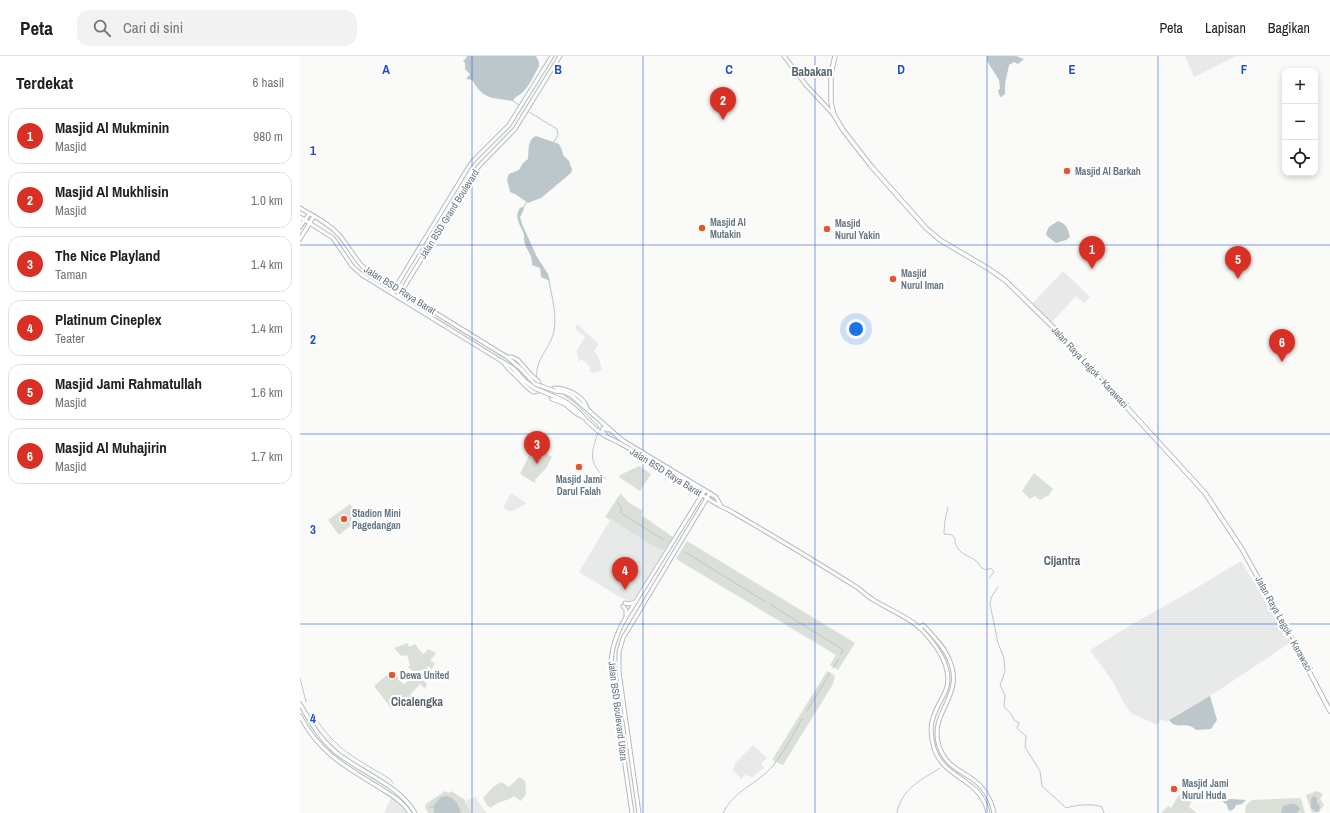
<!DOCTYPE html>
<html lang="id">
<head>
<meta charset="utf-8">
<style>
  body { margin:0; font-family:"Archivo Narrow",sans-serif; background:#f2f2f2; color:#202124 }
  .controls { position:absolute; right:12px; top:12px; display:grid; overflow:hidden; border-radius:8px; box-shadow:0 2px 6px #0003 }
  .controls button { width:36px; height:36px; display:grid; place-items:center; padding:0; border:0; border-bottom:1px solid #e0e0e0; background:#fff; color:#202124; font:20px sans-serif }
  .you { position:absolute; left:556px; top:273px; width:14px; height:14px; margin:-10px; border:3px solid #fff; border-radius:50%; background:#1a73e8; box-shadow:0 0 0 6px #1a73e833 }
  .badge { display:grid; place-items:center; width:26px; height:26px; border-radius:50%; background:#d93025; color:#fff; font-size:13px; font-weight:700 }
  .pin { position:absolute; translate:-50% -33px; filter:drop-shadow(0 1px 2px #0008) }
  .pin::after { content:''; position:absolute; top:21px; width:14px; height:12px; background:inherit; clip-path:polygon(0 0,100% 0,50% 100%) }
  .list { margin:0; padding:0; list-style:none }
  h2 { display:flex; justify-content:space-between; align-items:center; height:52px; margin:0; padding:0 16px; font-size:17px }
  h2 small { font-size:13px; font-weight:400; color:#757577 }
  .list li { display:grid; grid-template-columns:26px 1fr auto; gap:12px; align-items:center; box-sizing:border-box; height:56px; margin:0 8px 8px; padding:0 8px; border:1px solid #e0e0e0; border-radius:12px }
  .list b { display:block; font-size:15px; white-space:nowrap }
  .list p { margin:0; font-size:13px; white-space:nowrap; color:#757577 }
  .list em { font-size:13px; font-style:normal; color:#757577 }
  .icon { flex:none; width:22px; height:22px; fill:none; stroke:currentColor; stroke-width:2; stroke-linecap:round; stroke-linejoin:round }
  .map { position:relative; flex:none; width:1030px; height:757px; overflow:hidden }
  header { display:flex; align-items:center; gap:24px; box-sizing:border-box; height:56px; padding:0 20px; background:#fff; border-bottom:1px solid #e0e0e0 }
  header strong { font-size:19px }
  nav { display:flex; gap:22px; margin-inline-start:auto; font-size:14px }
  .search { width:280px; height:36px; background:#f2f2f2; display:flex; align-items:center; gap:10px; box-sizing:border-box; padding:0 14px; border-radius:12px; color:#757577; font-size:15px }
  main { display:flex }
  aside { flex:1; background:#fff }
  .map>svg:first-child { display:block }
  .built { fill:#e8e9e9 }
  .green { fill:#dadfd7 }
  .water { fill:#bbc7cb }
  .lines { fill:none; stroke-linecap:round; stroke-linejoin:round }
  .stream { stroke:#bbc7cb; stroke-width:1 }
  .secondary-casing { stroke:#b3babf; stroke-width:5 }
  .primary-casing { stroke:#b5babe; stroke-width:5.5 }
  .secondary { stroke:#fff; stroke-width:3 }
  .primary { stroke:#fff; stroke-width:3.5 }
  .secondary-bridge-casing { stroke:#b3babf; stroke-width:5; stroke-linecap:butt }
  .secondary-bridge { stroke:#fff; stroke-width:3 }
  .grid { fill:none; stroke:#1d4ed8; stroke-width:1; stroke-opacity:0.55 }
  .poi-dot { fill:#e4572e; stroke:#fff; stroke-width:1.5 }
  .labels { text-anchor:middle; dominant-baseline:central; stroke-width:4; stroke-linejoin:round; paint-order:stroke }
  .poi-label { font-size:10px; font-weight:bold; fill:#657683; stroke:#fff; text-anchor:start }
  .street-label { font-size:10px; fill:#657683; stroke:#fff }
  .quarter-label { font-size:12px; font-weight:bold; fill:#57646e; stroke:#fff }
  .grid-label { font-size:13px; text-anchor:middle; font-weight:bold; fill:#1d4ed8; stroke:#fff; stroke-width:4; stroke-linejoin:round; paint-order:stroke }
</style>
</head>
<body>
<header>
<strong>Peta</strong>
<div class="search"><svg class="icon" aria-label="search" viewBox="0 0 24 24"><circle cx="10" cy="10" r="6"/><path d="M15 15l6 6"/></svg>Cari di sini</div>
<nav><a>Peta</a><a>Lapisan</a><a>Bagikan</a></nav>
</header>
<main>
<aside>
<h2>Terdekat<small>6 hasil</small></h2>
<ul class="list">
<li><span class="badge">1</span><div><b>Masjid Al Mukminin</b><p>Masjid</p></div><em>980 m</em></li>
<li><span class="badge">2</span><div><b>Masjid Al Mukhlisin</b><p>Masjid</p></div><em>1.0 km</em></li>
<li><span class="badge">3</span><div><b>The Nice Playland</b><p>Taman</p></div><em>1.4 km</em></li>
<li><span class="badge">4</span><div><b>Platinum Cineplex</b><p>Teater</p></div><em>1.4 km</em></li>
<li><span class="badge">5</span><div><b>Masjid Jami Rahmatullah</b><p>Masjid</p></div><em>1.6 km</em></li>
<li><span class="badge">6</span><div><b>Masjid Al Muhajirin</b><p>Masjid</p></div><em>1.7 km</em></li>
</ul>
</aside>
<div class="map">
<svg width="1030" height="757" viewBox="0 0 1030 757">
  <rect width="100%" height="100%" fill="#fafaf8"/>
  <g class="built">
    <polygon points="885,0 936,0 894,21"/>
    <polygon points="763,215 790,241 784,247 776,240 751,267 731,249"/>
    <polygon points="277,268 299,288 294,295 298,300 302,314 299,316 297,315 295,317 294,316 292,317 289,314 291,312 286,306 281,303 279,306 278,305 279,302 277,299 278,297 276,296 285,281 275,273"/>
    <polygon points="211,437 225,446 226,448 212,455 209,455 203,452"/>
    <polygon points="312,461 365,493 333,544 329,545 318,540 279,516"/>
    <polygon points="941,505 991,586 910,640 875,660 866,666 861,663 857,669 831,657 825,649 813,626 790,594 829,570 891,535"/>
    <polygon points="453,689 467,702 461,708 464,712 451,722 449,720 444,719 443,722 441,723 432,713 436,710 434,708"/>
    <polygon points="177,741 177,744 187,757 173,757 165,747 169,743"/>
    <polygon points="91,742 95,744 107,757 84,757"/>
  </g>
  <g class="green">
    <polygon points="241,394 252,401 246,412 235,424 236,427 233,426 220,418 230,398 235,402"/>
    <polygon points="339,410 351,418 340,435 319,421 320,419"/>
    <polygon points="734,417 753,433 749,439 740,444 735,440 730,443 722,435"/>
    <polygon points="320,438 321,438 328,446 343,455 341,459 373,481 364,494 355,491 311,463 310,464 305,461"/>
    <polygon points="50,448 60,462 39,479 28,464"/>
    <polygon points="387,485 555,587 538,614 530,609 536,599 376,503"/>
    <polygon points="108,587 109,591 115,588 121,596 124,598 128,593 136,597 130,605 135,607 132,613 128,610 124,616 120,614 116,618 127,628 125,633 120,628 110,639 121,650 120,652 108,641 91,652 74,630 88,618 87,617 94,615 100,625 104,628 110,623 114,617 108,611 110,609 107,599 101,600 94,592"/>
    <polygon points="527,615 535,620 533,628 483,709 474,705 472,704"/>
    <path d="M219 721 225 725 226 738 221 745 214 740C207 745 196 746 191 752L187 749 183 742 193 731 201 726 209 731Z"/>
    <polygon points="145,735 149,737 151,735 165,744 165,747 173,757 128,757 125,751 126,748"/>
    <polygon points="1017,735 1023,738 1020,743 1024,749 1021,753 1020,753 1020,756 1012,757 1006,739"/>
    <polygon points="879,739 891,746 889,751 897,757 861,757 868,750 871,752"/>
    <polygon points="999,742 1001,743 1005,757 945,757 946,749 952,744"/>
  </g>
  <g class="water">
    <path d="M166 0H236L239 6V10C234 19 230 29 223 36 219 40 215 40 213 45 191 41 185 45 172 24L166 23 170 18 165 13V7L163 5 167 1Z"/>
    <polygon points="687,0 716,0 724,3 718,8 714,6 709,9 705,28 705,38 701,41 700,41 698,34 700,33 699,24 687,5"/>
    <path d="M236 80 259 88 262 94 263 99 269 105 272 114 271 117 241 142 228 147 215 138 210 136 207 123 209 118 219 114 223 107 228 103C229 95 227 84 236 80Z"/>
    <path d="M223 151 224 153 220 161 222 168 237 201 248 218 250 225 241 221 240 212 232 209C232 197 228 197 225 188 224 185 224 182 224 179 221 169 213 162 220 152Z"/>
    <path d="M758 165C767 168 768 173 770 181L766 184 756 187 747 180 746 177 749 171Z"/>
    <path d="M910 640 917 664 911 673 896 674C886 664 876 675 869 664Z"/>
    <path d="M147 740C156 743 158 748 161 757H134V749L141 741Z"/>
    <polygon points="1015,740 1017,742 1017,747 1020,750 1019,755 1016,756 1011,752 1011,744 1012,741"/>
    <polygon points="931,743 946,744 942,748 936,749 934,753 930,755 928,753 927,749 921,744"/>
    <polygon points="991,748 995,748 1000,752 997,757 981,757 983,750"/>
  </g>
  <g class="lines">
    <g class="stream">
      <polyline points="213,45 219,49"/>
      <polyline points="229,56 257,73 258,79 254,86"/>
      <polyline points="223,152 227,145"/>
      <path d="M237 321C234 305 251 291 254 275 257 259 252 241 249 225"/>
      <polyline points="265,340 274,346 298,370 299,372"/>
      <path d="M298 377C290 398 289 407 306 423"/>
      <polyline points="317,446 321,451 321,457 364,484"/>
      <path d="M647 451 648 454C645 459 644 472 644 478 647 478 651 478 653 480 656 483 655 486 656 489 660 499 669 499 676 505 679 507 680 512 684 513 686 514 689 513 691 512L694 516 689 522"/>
      <polyline points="385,496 466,546"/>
      <path d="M698 531 691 542 690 548 698 587 704 602 705 616 700 629 705 639 704 651 712 659 714 664 719 667 717 672C719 675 723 677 726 680L725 691 740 715 742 730 766 752C775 749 793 747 802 751L804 757"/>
      <polyline points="471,549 542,593 543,594 541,598"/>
      <polyline points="533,612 539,603"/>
      <polyline points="0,622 6,646"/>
      <polyline points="507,655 530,617"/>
      <path d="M12 657C18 666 24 675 31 682 46 699 71 711 90 723L93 727"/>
      <polyline points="130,751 134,751"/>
      <path d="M423 757C433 735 457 728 472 711 483 698 494 677 502 663"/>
      <path d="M597 757C601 733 621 724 640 712"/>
    </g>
    <g class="secondary-casing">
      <g id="secondary">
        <polyline points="484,0 506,29 534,59"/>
        <path d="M0 152C13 160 29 167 39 179 49 190 55 204 66 214L207 301 220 312 235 328"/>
        <polyline points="0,161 33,182 52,210 62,219 213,312 225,325 234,332"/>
        <polyline points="0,163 0,169"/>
        <polyline points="0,171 9,158"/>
        <polyline points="0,183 14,160"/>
        <polyline points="92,237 168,112 173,105 209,69 252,0"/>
        <polyline points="98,241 175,116 179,110 215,73 260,0"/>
        <path d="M204 307C208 314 213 316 218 322 223 327 227 332 233 336L238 335 240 329 238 325 232 320 218 304 212 301H208"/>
        <polyline points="255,335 264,336 272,340 322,384 416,441 421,450"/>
        <path d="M253 340C277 348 282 364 302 378 308 382 314 384 321 388 344 401 369 414 389 431 399 437 410 444 420 450 425 452 429 454 434 457 475 481 517 506 558 532 563 536 567 540 572 543 587 553 605 559 619 571 629 581 642 597 646 611 653 634 639 642 633 662 630 671 631 682 634 692 644 724 681 722 688 757"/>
        <path d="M281 360 277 358 265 348 252 343C250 340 251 334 254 332 266 332 283 339 287 352"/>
        <polyline points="305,378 302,375 303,372 308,374"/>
        <polyline points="325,547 329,548 335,546"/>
        <polyline points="323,550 326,554 326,559"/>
        <path d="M619 572 623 569C632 579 644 590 649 603 666 640 628 656 639 690 645 708 657 713 671 722 683 730 691 743 694 757"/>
        <path d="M0 648C11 667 20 683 37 697 61 716 100 730 115 757"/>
        <path d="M0 660C19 696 44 710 77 730 89 738 102 744 110 757"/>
        <path d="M332 757 311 614C310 594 316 578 326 561L405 434"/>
        <polyline points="339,757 319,616 319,596 323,582 410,437"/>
      </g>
    </g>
    <g class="primary-casing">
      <polyline id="primary" points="535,0 531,18 531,46 534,59 543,74 571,110 626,172 640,184 689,213 706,225 758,276 905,437 942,493 992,583 1030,655"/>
    </g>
    <use href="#secondary" class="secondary"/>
    <use href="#primary" class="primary"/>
    <g class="secondary-bridge-casing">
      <g id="secondary-bridge">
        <polyline points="235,328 255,335"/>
        <polyline points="234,332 253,340"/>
      </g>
    </g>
    <use href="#secondary-bridge" class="secondary-bridge"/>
  </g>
  <path class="grid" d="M172 0V757M343 0V757M515 0V757M687 0V757M858 0V757M0 189H1030M0 378H1030M0 568H1030"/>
  <g class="poi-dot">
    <circle cx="767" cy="115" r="4"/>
    <circle cx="402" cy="172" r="4"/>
    <circle cx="527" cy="173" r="4"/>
    <circle cx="593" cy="223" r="4"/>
    <circle cx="279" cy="411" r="4"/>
    <circle cx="44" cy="463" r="4"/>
    <circle cx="92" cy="619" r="4"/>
    <circle cx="874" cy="733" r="4"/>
  </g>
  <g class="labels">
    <g class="poi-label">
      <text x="775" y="115">Masjid Al Barkah</text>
      <text x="410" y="166">Masjid Al<tspan x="410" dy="12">Mutakin</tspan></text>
      <text x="535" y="167">Masjid<tspan x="535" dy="12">Nurul Yakin</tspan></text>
      <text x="601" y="217">Masjid<tspan x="601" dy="12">Nurul Iman</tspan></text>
      <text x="279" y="423" text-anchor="middle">Masjid Jami<tspan x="279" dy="12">Darul Falah</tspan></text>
      <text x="52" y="457">Stadion Mini<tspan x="52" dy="12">Pagedangan</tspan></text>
      <text x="100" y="619">Dewa United</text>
      <text x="882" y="727">Masjid Jami<tspan x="882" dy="12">Nurul Huda</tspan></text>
    </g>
    <g class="street-label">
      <text transform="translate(149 158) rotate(-58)">Jalan BSD Grand Boulevard</text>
      <text transform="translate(100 234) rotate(32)">Jalan BSD Raya Barat</text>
      <text transform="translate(790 311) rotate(47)">Jalan Raya Legok - Karawaci</text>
      <text transform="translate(366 416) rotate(32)">Jalan BSD Raya Barat</text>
      <text transform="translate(984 568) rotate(61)">Jalan Raya Legok - Karawaci</text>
      <text transform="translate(318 655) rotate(83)">Jalan BSD Boulevard Utara</text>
    </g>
    <g class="quarter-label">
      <text x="512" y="16">Babakan</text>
      <text x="762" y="505">Cijantra</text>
      <text x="117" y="646">Cicalengka</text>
    </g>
  </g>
  <g class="grid-label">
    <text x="86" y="18">A</text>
    <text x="258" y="18">B</text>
    <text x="429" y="18">C</text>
    <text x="601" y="18">D</text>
    <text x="772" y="18">E</text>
    <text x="944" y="18">F</text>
    <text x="13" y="99">1</text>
    <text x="13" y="288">2</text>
    <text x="13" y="478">3</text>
    <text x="13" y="667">4</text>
  </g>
</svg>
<div class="controls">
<button>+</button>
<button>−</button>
<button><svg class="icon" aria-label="locate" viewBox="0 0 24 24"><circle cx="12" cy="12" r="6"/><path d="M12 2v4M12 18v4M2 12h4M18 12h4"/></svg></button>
</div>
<div class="you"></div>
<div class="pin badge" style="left:792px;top:213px">1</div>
<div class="pin badge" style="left:423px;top:64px">2</div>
<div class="pin badge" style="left:237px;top:408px">3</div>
<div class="pin badge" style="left:325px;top:534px">4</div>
<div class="pin badge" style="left:938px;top:223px">5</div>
<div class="pin badge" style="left:982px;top:306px">6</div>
</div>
</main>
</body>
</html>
